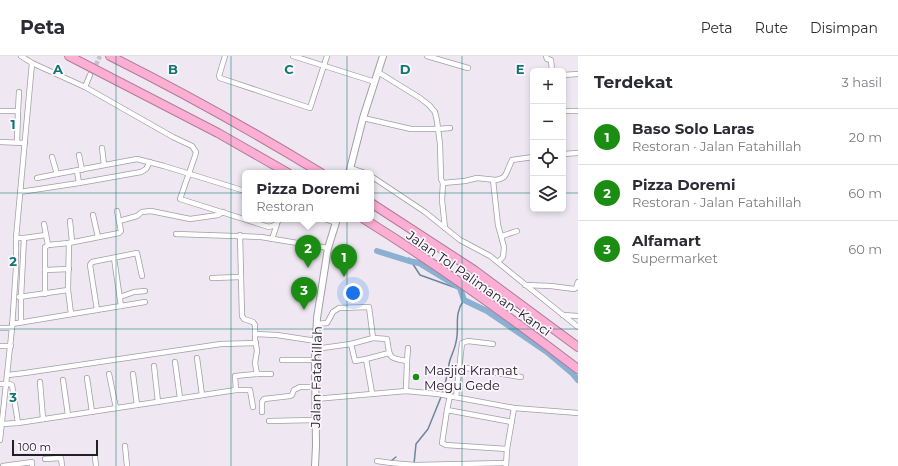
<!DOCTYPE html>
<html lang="id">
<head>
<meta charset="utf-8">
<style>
  body { margin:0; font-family:Montserrat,sans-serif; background:#f2f2f3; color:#2b2b33 }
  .controls { position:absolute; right:12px; top:12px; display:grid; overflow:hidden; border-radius:6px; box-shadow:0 2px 6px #0003 }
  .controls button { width:36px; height:36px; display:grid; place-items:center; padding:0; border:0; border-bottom:1px solid #e1e1e2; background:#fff; color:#2b2b33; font:20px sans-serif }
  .scale { position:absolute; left:12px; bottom:10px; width:86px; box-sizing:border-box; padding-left:4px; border:2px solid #222024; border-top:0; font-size:11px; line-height:14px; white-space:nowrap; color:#222024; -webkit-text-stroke:3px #fcf6fe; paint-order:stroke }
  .you { position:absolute; left:353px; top:237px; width:14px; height:14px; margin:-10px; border:3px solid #fff; border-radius:50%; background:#1a73e8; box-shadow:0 0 0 6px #1a73e833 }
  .badge { display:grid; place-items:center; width:26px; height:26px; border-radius:50%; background:#1b8d13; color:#fff; font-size:13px; font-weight:700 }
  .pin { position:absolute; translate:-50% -33px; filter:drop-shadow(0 1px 2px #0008) }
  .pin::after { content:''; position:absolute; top:21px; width:14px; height:12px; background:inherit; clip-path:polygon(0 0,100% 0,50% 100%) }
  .popup { position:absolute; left:242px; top:114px; width:132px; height:52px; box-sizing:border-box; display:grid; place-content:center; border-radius:6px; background:#fff; filter:drop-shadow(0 1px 3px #0005); font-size:13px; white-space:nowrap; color:#7c7c81 }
  .popup b { font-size:15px; color:#2b2b33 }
  .popup::after { content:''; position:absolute; left:50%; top:100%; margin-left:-8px; border:8px solid transparent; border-top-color:#fff }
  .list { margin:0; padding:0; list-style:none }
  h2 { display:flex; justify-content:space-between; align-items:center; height:52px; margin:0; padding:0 16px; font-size:17px }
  h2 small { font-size:13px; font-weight:400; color:#7c7c81 }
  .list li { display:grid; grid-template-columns:26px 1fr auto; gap:12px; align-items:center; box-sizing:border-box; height:56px; padding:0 16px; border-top:1px solid #e1e1e2 }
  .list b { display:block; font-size:15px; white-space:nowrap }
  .list p { margin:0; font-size:13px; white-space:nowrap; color:#7c7c81 }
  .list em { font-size:13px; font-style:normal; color:#7c7c81 }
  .icon { flex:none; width:22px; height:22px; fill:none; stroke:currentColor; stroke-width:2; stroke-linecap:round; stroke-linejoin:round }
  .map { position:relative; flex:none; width:578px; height:410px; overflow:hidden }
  header { display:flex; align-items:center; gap:24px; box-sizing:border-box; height:56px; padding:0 20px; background:#fff; border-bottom:1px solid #e1e1e2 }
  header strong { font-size:19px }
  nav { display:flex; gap:22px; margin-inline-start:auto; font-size:14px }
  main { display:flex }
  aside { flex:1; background:#fff }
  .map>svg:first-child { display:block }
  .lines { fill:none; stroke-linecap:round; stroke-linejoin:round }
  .stream { stroke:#6c859d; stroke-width:1.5 }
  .canal { stroke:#8bb0d1; stroke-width:6 }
  .street-tunnel { stroke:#c6c0ca; stroke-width:4.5; stroke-dasharray:4.5 2; stroke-linecap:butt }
  .street-casing { stroke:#a39da6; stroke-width:6 }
  .secondary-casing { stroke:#a39da6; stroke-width:8 }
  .highway-casing { stroke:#b07c97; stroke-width:10 }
  .street { stroke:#fff; stroke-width:4.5 }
  .secondary { stroke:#fff; stroke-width:6 }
  .highway { stroke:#fdaed5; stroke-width:8 }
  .grid { fill:none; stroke:#0f766e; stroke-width:1; stroke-opacity:0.55 }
  .poi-dot { fill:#1b8d13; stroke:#fcf6fe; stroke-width:1.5 }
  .labels { text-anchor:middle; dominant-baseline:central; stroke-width:3.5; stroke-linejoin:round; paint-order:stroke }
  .street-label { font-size:13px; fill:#222024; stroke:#fcf6fe }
  .poi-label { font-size:13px; fill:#222024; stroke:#fcf6fe; text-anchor:start }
  .grid-label { font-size:13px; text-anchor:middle; font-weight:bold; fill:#0f766e; stroke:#fcf6fe; stroke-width:3.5; stroke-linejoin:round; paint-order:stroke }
</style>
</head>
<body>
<header>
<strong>Peta</strong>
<nav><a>Peta</a><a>Rute</a><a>Disimpan</a></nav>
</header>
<main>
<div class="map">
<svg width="578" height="410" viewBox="0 0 578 410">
  <rect width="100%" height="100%" fill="#efe8f3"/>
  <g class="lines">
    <g class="stream">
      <path d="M409 202 420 219 459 233 464 244C453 259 460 270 456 286 455 292 452 298 450 304 447 315 447 326 442 337"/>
      <polyline points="391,405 396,401"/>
      <polyline points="414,408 416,388 428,373 441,341"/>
    </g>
    <polyline class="canal" points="377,195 409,205 419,207 460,232 464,244 487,255 547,296 573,318 578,324"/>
    <polyline class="street-tunnel" points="93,15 100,0"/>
    <g class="street-casing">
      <g id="street">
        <polyline points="21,0 32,7 85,31 173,81 192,90 196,96 195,100 180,143 269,171 275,169 280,163"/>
        <polyline points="225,0 219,20 220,22 310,52 327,0"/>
        <polyline points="293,0 375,26"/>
        <polyline points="427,0 468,12"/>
        <polyline points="546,0 547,3 551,4 552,15"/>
        <polyline points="378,16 420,42 429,49 435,56 437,65 440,88 441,123 443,127 465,125 477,122 496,124 500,123 504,121 506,118 512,104 533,101"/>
        <polyline points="563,19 578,18"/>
        <polyline points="85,31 90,19"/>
        <polyline points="0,55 18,55 17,86"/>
        <polyline points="18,55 19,36"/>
        <polyline points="563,55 578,55"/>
        <polyline points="363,62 411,73 438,73"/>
        <polyline points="438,73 450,72"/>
        <polyline points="563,82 563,71"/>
        <polyline points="0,86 25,87"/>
        <polyline points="102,92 104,109"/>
        <polyline points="563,98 578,97"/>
        <polyline points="79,99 82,114"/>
        <polyline points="52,101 57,118 137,103 164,110 245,135"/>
        <polyline points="351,112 365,117"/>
        <polyline points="77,115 79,127"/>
        <polyline points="371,120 425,156 460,184 490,200 578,271"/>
        <polyline points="37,122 57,118"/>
        <polyline points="493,124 498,169 504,191 503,201 498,206"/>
        <polyline points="443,127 442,144 445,172"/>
        <polyline points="20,136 79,127 141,116 146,113 150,106"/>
        <polyline points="93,159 98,181"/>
        <polyline points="325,163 336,167"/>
        <polyline points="70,165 72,186"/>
        <polyline points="119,165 137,160 142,156 151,155 190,163 218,159 223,156"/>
        <polyline points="44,168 48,189"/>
        <polyline points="176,178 261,181 328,192"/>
        <polyline points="240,179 242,260 244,263 253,266 255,269 255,283 257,295 255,307 257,318"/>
        <polyline points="502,180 517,175"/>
        <polyline points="16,182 24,182 46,179"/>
        <polyline points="272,183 277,168"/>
        <polyline points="114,202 121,250"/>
        <polyline points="45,214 69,213"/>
        <polyline points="212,222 241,221"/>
        <polyline points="525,229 551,230 574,233 576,232 578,226"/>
        <polyline points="45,238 45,191 48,189 69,187"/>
        <polyline points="19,241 68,234"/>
        <polyline points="120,241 134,236 145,235"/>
        <polyline points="97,254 90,209 92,206 137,197 142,220"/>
        <polyline points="71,258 68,234 69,187 119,177 121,175 117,155"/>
        <polyline points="563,259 578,260"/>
        <polyline points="21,266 21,241 24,182"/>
        <polyline points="12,268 145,246"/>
        <polyline points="317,268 327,267 333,256 339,252 369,251 373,282 351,288 355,305 366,303 372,337"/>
        <polyline points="0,272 12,272"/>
        <polyline points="255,278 277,279 316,285"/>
        <path d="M373 282 387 283C390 301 387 302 407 305L406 335"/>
        <polyline points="0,290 11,290"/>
        <polyline points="315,293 351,288"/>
        <polyline points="197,302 202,339"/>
        <polyline points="366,303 389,297"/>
        <polyline points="282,304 315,304"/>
        <polyline points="407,305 408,292"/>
        <polyline points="175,306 180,342"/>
        <polyline points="154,310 158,346"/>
        <polyline points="460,311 521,321"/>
        <polyline points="109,318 116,352"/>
        <polyline points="133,318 137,349"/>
        <polyline points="8,319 25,317 221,288 256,287"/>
        <polyline points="87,322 92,356"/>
        <polyline points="63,324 68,359"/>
        <polyline points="40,326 43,363"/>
        <polyline points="0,328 9,328 12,329 18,367"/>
        <polyline points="236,334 235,320 257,318 271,318"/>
        <polyline points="450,340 447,354 512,366"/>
        <polyline points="456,341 462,287 468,285 493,288"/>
        <polyline points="315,343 406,335 438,338 514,352 578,357"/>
        <polyline points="447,354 442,387 446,389 507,393"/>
        <polyline points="262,356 262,346 264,343 290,340 292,339 294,334 300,331 315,331"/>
        <polyline points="269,365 315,364"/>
        <polyline points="2,368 18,367 236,334 250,334 253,351"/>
        <polyline points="0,384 12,272 16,212 16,182 32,7"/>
        <polyline points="125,390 127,410"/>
        <polyline points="95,401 96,410"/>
        <polyline points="45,403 61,402 62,410"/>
        <polyline points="377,405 391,407 415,409 506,407"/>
        <polyline points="3,410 32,406 32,410"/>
        <polyline points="506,410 507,393 514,352"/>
      </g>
    </g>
    <g class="secondary-casing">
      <g id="secondary">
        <polyline points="349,117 363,62 383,0"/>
        <polyline points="315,410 316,390 315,304 317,262 328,192 337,163"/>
      </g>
    </g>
    <g class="highway-casing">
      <g id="highway">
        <polyline points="69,0 218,77 288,117"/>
        <path d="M110 0C182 36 252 75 321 117"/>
        <polyline points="371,147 474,214 578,291"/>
        <path d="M364 163C438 209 509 260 578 313"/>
      </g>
    </g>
    <use href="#street" class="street"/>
    <use href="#secondary" class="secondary"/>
    <use href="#highway" class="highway"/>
  </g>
  <path class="grid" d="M116 0V410M231 0V410M347 0V410M462 0V410M0 137H533M563 137H578M0 273H578"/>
  <circle class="poi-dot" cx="416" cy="321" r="4"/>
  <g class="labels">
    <g class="street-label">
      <text transform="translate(479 227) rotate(35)">Jalan Tol Palimanan–Kanci</text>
      <text transform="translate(316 321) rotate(-89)">Jalan Fatahillah</text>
    </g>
    <g class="poi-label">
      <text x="424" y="314">Masjid Kramat<tspan x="424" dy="15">Megu Gede</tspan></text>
    </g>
  </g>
  <g class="grid-label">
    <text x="58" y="18">A</text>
    <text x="173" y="18">B</text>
    <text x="289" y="18">C</text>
    <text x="405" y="18">D</text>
    <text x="520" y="18">E</text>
    <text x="13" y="73">1</text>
    <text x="13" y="210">2</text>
    <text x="13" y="346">3</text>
  </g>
</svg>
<div class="controls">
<button>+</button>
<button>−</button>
<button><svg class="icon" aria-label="locate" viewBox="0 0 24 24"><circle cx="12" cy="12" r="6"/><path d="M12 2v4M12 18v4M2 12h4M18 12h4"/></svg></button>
<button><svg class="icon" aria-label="layers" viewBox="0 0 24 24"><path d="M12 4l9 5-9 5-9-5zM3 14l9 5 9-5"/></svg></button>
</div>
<div class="scale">100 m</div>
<div class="you"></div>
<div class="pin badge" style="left:344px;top:221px">1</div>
<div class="pin badge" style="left:308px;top:212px">2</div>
<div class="popup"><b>Pizza Doremi</b>Restoran</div>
<div class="pin badge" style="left:304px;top:254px">3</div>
</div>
<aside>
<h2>Terdekat<small>3 hasil</small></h2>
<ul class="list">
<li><span class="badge">1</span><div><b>Baso Solo Laras</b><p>Restoran · Jalan Fatahillah</p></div><em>20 m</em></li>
<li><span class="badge">2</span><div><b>Pizza Doremi</b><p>Restoran · Jalan Fatahillah</p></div><em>60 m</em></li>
<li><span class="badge">3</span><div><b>Alfamart</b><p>Supermarket</p></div><em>60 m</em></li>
</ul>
</aside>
</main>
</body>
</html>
